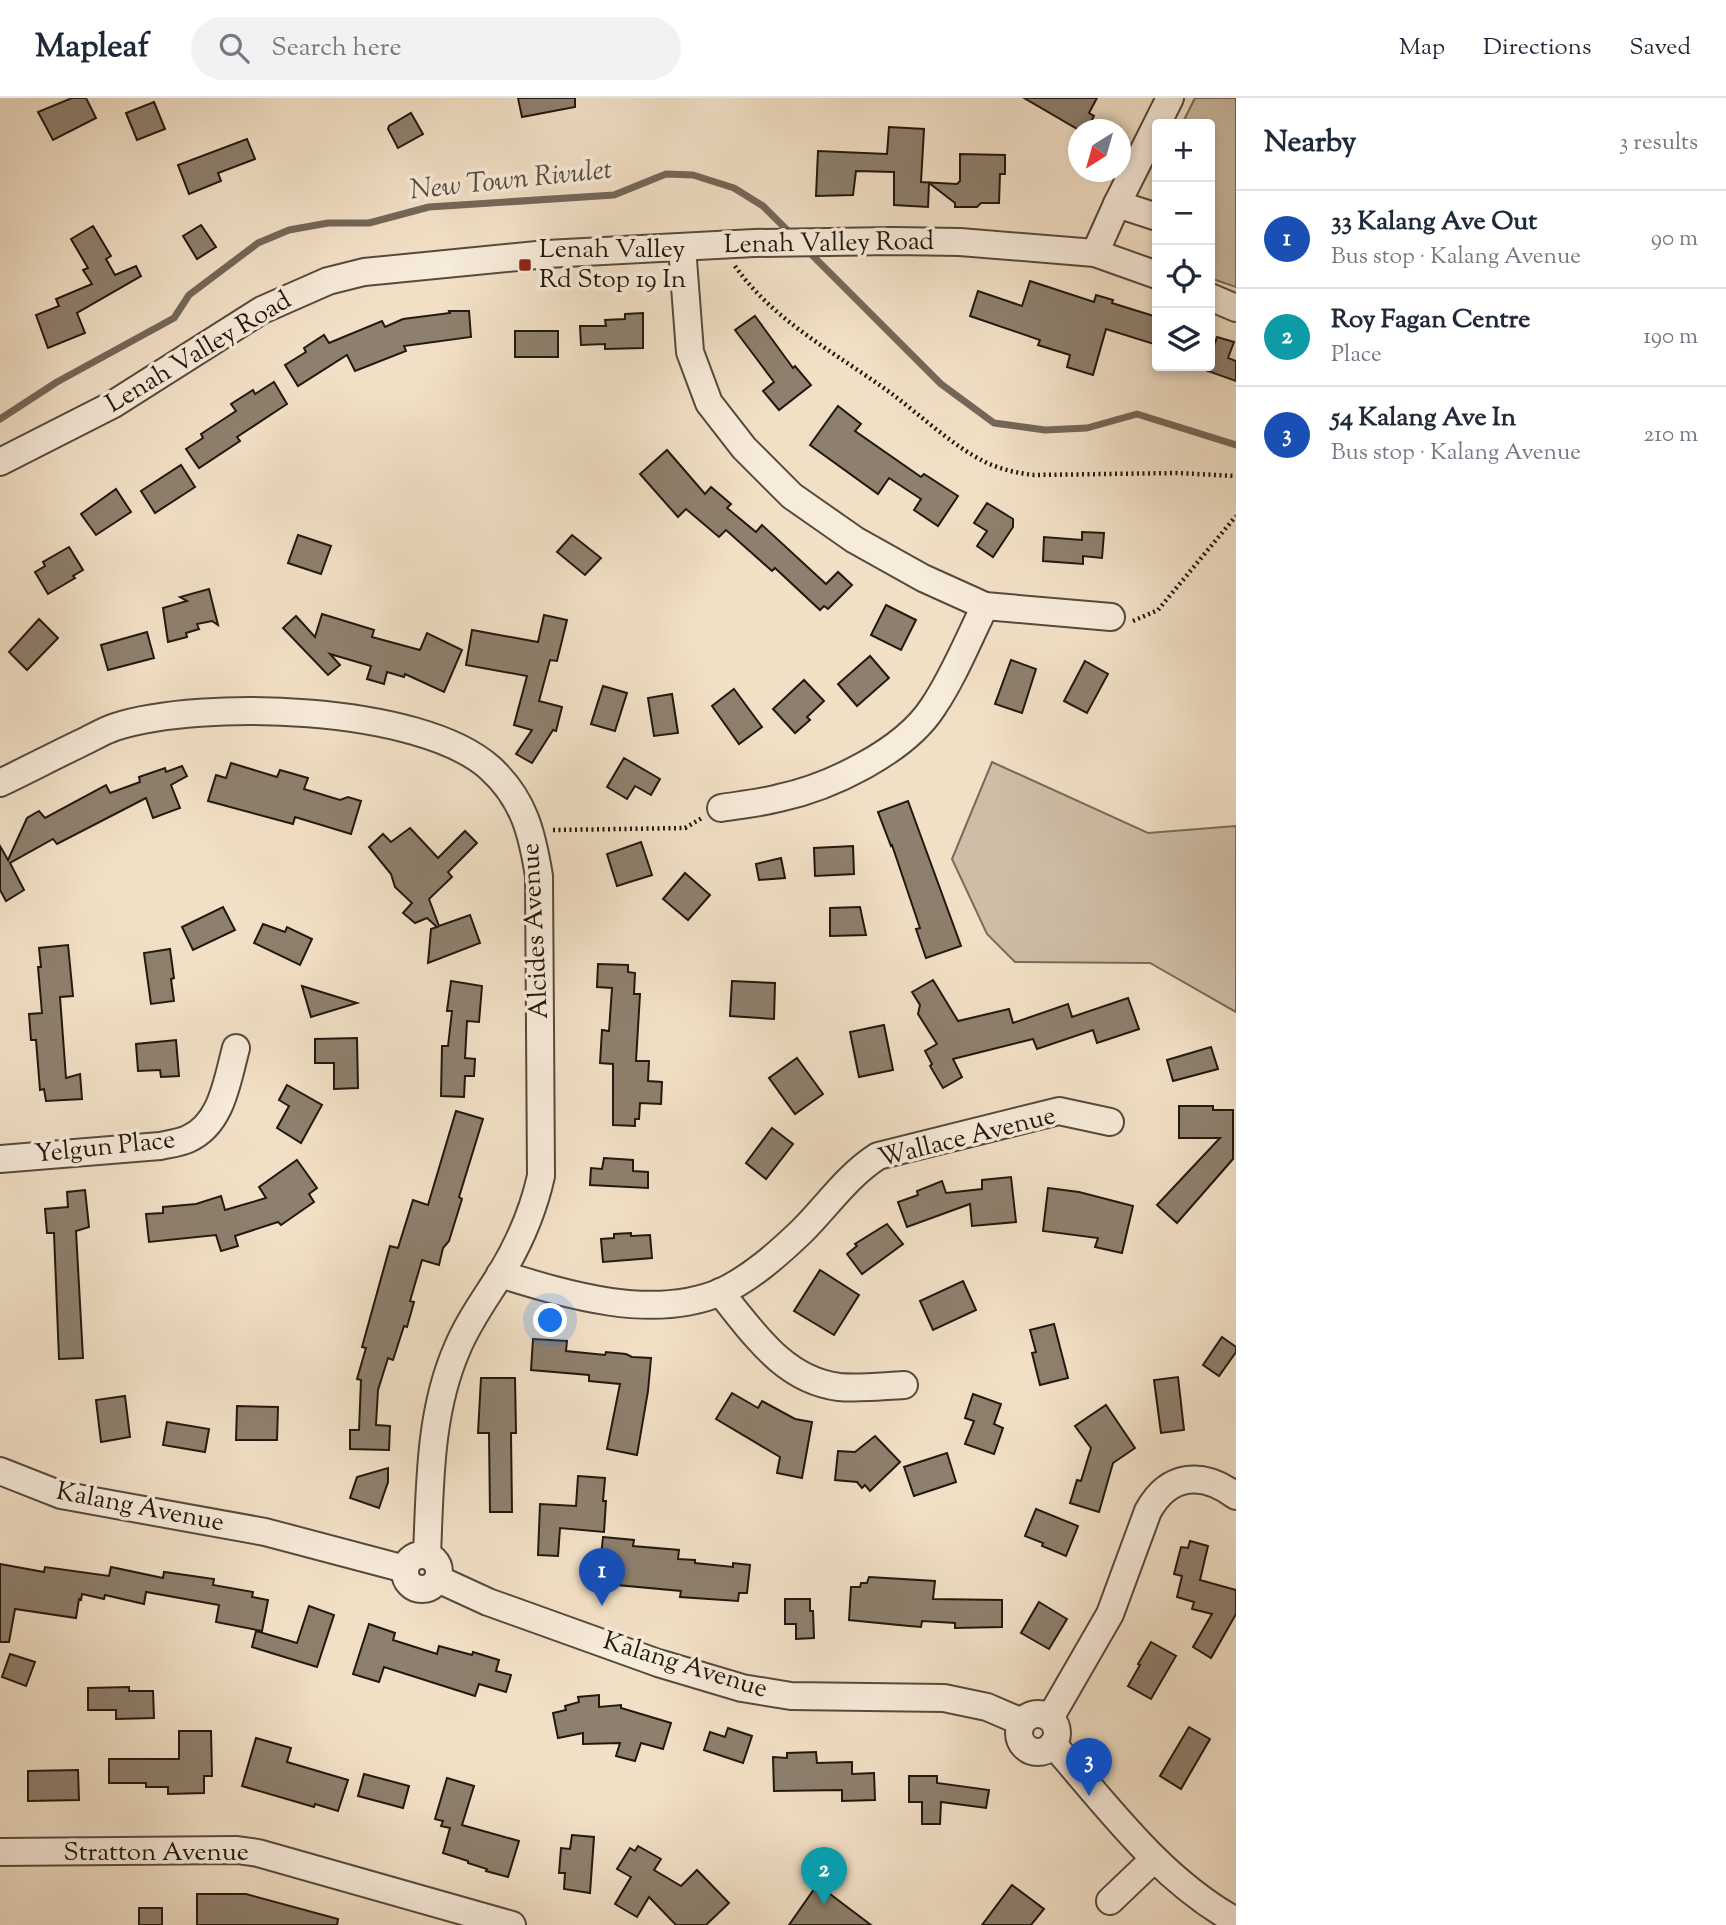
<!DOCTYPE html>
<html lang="en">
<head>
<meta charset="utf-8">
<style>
  body { margin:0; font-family:"Sorts Mill Goudy",serif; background:#f2f2f3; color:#1f2937 }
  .controls { position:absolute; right:21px; top:21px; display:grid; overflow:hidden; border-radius:7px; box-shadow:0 4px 10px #0003 }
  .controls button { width:63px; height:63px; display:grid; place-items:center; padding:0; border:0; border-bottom:2px solid #e0e1e3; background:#fff; color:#1f2937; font:35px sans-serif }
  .compass { position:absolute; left:1068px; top:21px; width:63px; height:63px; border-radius:50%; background:#fff; box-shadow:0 4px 10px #0003; rotate:217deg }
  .you { position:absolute; left:551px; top:1223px; width:24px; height:24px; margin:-18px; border:5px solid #fff; border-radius:50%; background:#1a73e8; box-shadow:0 0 0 10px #1a73e833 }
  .badge { display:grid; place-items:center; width:46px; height:46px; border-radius:50%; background:#d93025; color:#fff; font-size:23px; font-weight:700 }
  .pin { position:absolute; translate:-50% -58px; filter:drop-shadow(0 2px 4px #0008) }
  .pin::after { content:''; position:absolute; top:37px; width:24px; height:21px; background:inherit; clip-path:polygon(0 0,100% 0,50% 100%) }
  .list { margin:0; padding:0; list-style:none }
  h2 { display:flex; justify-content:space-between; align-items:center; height:91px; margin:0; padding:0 28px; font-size:30px }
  h2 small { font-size:23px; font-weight:400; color:#747a83 }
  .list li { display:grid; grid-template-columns:46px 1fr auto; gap:21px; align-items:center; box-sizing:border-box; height:98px; padding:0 28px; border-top:2px solid #e0e1e3 }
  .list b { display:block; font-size:26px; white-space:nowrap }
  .list p { margin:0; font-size:23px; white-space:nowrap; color:#747a83 }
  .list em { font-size:23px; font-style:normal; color:#747a83 }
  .icon { flex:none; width:38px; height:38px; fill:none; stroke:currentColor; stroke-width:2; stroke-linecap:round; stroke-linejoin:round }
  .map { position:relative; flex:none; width:1236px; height:1827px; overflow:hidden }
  header { display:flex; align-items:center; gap:42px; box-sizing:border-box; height:98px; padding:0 35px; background:#fff; border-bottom:2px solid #e0e1e3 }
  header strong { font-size:33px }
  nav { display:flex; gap:38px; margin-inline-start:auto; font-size:24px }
  .search { width:490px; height:63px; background:#f2f2f3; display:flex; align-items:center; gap:18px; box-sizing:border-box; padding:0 24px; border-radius:38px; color:#747a83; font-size:26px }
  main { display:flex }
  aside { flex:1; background:#fff }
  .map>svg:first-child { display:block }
  .green { fill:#cfbea7; stroke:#786b5b; stroke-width:2 }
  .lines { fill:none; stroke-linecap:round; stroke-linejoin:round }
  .stream { stroke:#746758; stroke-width:7 }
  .building { fill:#8e806e; stroke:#22180f; stroke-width:2 }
  .minor-casing { stroke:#564a3d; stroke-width:30 }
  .path { stroke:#22180f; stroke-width:4.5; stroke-dasharray:2 3.5; stroke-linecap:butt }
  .minor { stroke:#f7ebda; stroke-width:26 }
  .poi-dot { fill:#8f2418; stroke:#f7ebda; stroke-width:2.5 }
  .labels { text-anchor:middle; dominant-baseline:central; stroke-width:7; stroke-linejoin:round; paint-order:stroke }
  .street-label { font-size:26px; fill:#22180f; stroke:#f7ebda }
  .poi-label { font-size:26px; fill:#22180f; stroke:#f7ebda; text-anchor:start }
  .water-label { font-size:28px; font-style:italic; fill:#594d3f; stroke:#f7ebda }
</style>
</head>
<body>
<header>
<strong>Mapleaf</strong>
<div class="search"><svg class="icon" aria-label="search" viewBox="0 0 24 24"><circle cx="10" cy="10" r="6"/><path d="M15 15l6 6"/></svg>Search here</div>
<nav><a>Map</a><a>Directions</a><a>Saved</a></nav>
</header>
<main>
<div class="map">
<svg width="1236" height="1827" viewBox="0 0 1236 1827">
  <rect width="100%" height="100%" fill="#f2e0c6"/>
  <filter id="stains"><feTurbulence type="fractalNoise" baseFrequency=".00286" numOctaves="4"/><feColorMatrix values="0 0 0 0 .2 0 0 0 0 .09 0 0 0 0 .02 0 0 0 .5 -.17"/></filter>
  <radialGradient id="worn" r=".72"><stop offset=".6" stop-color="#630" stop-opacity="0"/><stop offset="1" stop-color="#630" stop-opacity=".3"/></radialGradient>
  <g class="green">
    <polygon points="1195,0 1236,0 1236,189 1210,180 1210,26 1182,26"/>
    <polygon points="992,664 1148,735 1236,728 1236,914 1150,865 1015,864 987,836 952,761"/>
  </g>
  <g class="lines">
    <g class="stream">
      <polyline points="808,153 941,286 994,325 1045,332 1087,330 1137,316 1236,347"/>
      <polyline points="0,321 57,284 174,220 189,197 258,145 289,132 328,125 369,125 429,109 614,97 666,76 693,77 734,90 763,108 792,137"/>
    </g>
  </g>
  <g class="building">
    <polygon points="72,0 86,0 96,20 53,42 38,14"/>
    <polygon points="518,0 575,0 575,9 522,19"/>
    <polygon points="1024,0 1097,0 1089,15 1094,18 1087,32 1079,32"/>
    <polygon points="154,4 165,31 137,42 126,15"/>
    <polygon points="411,15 423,36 398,50 388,31 389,28"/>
    <polygon points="889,29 924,31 921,84 957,86 960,83 960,56 1005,57 1005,76 1000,76 999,105 981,105 977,109 955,109 955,105 929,85 928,109 894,107 894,74 856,73 853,97 816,98 818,53 887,56"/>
    <polygon points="247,41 255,61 218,75 221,83 189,96 178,67"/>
    <polygon points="201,127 216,149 197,161 183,138"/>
    <polygon points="93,128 111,158 106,161 115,177 136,168 141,178 77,215 85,235 48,250 36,217 59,208 56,201 92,186 83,172 88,170 71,141"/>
    <polygon points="1030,183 1094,204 1096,197 1113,202 1112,205 1157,219 1157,247 1106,231 1093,277 1067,269 1070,257 1038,247 1040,242 970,218 978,193 1022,208"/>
    <polygon points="449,213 469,213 471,239 404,248 406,253 355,273 347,257 298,288 285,267 306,254 304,250 324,237 329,245 382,223 385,229 403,221 450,215"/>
    <polygon points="643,215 643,250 605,251 605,246 581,247 580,228 606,228 605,222 625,221 625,216"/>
    <polygon points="755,218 793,270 795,268 811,287 779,312 763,293 774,284 735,232"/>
    <rect x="515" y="233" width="43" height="26"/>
    <polygon points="1217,239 1234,244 1228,260 1236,263 1236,283 1205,272 1207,268 1210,268 1210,259"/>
    <polygon points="274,284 287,306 237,339 240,343 199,370 186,351 203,340 201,336 236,313 231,306 253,292 255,296"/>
    <polygon points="838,308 861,326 855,333 921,379 924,376 958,398 938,428 914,412 921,401 889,380 878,396 810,347"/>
    <polygon points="667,352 705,396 711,389 731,406 727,410 756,434 762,427 826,486 838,474 852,487 828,511 824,508 820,512 775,470 772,473 726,432 719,439 686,411 678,419 640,376"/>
    <polygon points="181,367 195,389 155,415 141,393"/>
    <polygon points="116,391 131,414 96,437 81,416"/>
    <polygon points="987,405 1013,421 1013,429 993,459 977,448 987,433 974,425"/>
    <polygon points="1082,434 1104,435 1102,460 1083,458 1083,466 1043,463 1044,439 1082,442"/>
    <polygon points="298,437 331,448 321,476 288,465"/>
    <polygon points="572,437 601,460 585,477 557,454"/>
    <polygon points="69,449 83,472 73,478 75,480 48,496 35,474 45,468 43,464"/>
    <polygon points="209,491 218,527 212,523 197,526 199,531 186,535 187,539 168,544 163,510 187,503 180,499"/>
    <polygon points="886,507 916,522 901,552 871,537"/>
    <polygon points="322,516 374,532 372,539 420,552 427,535 462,552 444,594 405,576 404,579 387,574 384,586 367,581 371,568 330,556 340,567 328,577 283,530 296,518 315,539"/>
    <polygon points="544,517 567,522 557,563 550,562 539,603 562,609 556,633 553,632 532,665 516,656 532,632 514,627 527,578 466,567 472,532 538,544"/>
    <polygon points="39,521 58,540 27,572 9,554"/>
    <polygon points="147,534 154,560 108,572 101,547"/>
    <polygon points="870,558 889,580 857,608 838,586"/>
    <polygon points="1011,562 1036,571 1022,615 995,606"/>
    <polygon points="1085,563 1108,576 1087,615 1064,603"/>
    <polygon points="804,582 824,603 807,619 810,622 795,635 773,611"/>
    <polygon points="603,588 627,595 615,633 591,626"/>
    <polygon points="734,591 762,629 739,646 712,608"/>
    <polygon points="672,596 678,635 654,638 648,600"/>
    <polygon points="624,660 660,681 651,697 635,688 627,701 607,689"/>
    <polygon points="231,665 277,679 280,672 308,680 304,691 340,702 348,699 361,703 351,736 295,719 293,726 208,703 216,677 226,680"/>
    <polygon points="182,668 187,678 171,687 180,710 153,720 146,700 57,746 53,741 10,765 24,792 6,803 0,792 0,748 8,762 27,720 39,713 45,720 106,687 110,695 140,684 139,679 165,670 166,674"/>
    <polygon points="908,703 961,848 926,860 916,831 920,830 892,747 891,748 878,714"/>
    <polygon points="410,730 438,760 465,733 477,745 448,774 452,779 429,801 439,828 470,817 480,845 428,865 431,831 437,829 427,820 415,825 403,815 412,805 395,789 391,776 369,749 383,736 391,744"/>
    <polygon points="641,744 652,777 617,788 607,756"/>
    <polygon points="853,748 854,776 815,778 814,750"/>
    <polygon points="781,760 785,780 759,782 756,766"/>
    <polygon points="685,775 710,797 688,822 663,801"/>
    <polygon points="223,809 235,832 193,852 182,829"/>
    <polygon points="860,809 866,837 830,838 830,810"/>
    <polygon points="263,826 285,834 287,829 312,841 300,867 254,845"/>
    <polygon points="68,847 73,898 60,899 66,980 80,976 82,1001 46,1003 44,991 40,992 36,942 31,942 29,916 42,915 38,869 41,869 39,850"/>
    <polygon points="170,851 174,880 171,881 174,903 151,906 144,855"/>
    <polygon points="598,866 628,867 628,874 635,875 634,896 640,896 636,963 649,963 648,983 662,984 661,1006 640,1005 639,1021 635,1021 635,1028 613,1027 613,966 600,965 602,932 609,933 612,890 597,889"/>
    <polygon points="933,882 958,923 1009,911 1013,925 1068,906 1072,919 1128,900 1139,931 1097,945 1093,932 1037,951 1033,941 953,961 962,979 943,990 930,968 932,966 925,953 937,946 918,916 920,907 912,894"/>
    <polygon points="451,883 482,888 479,924 467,923 465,960 475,961 474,978 465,978 464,999 441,998 442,948 448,948 452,913 447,913"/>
    <polygon points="732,883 775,885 774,921 730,918"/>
    <polygon points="302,888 357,905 311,919"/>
    <polygon points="884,927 893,972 859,979 850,934"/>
    <polygon points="357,940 358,990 334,991 334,965 315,965 315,941"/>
    <polygon points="176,942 179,978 161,979 160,972 138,973 136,946"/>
    <polygon points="1211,949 1218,971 1173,983 1167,962"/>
    <polygon points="797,960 823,996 795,1016 769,980"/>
    <polygon points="287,987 322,1007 301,1045 277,1030 289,1008 279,1002"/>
    <polygon points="1179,1008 1213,1008 1213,1012 1233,1012 1233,1061 1177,1125 1157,1107 1220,1040 1179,1040"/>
    <polygon points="456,1013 483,1021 459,1099 462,1101 449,1143 443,1150 439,1167 422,1162 410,1203 414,1204 407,1229 404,1228 393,1262 388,1260 378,1292 376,1327 390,1328 389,1352 350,1351 350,1332 359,1332 361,1282 357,1281 366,1250 362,1249 390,1148 398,1150 413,1102 428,1107"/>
    <polygon points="772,1030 793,1046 766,1081 746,1065"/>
    <polygon points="604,1060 633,1062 633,1073 648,1074 648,1090 590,1087 591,1070 602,1071"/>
    <polygon points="297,1062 317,1090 309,1096 314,1104 281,1127 278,1124 235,1138 238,1148 221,1153 216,1137 149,1144 146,1116 163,1115 163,1109 196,1106 221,1098 225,1112 266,1100 259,1089"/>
    <polygon points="1011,1079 1016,1124 972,1128 970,1106 907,1129 898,1104 918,1097 917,1093 942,1083 946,1095 982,1091 982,1082"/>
    <polygon points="1048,1090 1079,1094 1133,1108 1122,1155 1095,1149 1098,1140 1043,1133"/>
    <polygon points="85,1092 89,1129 76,1133 83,1260 59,1261 54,1135 47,1135 45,1111 68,1109 67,1094"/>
    <polygon points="887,1126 903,1146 862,1176 847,1156 857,1148 855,1146"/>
    <polygon points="631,1135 631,1138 650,1137 652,1160 603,1164 601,1141 614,1140 614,1136"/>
    <polygon points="820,1172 859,1197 834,1237 794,1213"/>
    <polygon points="963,1183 976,1212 933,1232 920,1203"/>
    <polygon points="1054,1226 1068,1280 1040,1287 1032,1255 1036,1254 1030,1232"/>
    <polygon points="1222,1239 1236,1249 1236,1254 1219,1278 1203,1267"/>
    <polygon points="533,1241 567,1243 566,1253 605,1257 606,1254 626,1256 632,1259 651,1260 648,1293 637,1357 607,1351 620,1286 589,1283 589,1277 531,1272"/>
    <polygon points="1178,1279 1184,1332 1161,1335 1154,1282"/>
    <polygon points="481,1280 515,1280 516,1335 511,1335 512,1414 490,1414 489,1335 478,1335"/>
    <polygon points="732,1295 758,1310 762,1303 795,1321 812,1324 802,1380 777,1375 780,1359 716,1321"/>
    <polygon points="973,1296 1001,1306 994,1326 1003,1330 994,1356 965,1346 974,1323 965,1320"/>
    <polygon points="125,1298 130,1339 101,1344 96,1302"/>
    <polygon points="1106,1307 1135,1350 1113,1365 1099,1414 1070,1405 1077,1382 1081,1383 1091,1350 1075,1328"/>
    <polygon points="237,1308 278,1309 277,1342 236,1342"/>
    <polygon points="167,1324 209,1331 205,1354 163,1347"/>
    <polygon points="875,1338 900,1364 870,1393 865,1387 862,1390 857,1384 835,1382 838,1353 855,1354"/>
    <polygon points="947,1355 956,1384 914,1398 904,1369"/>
    <polygon points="388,1370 388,1384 379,1410 350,1400 357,1379"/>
    <polygon points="578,1378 605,1380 603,1403 606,1403 604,1434 560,1430 558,1458 538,1457 540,1406 576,1408"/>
    <polygon points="1036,1411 1078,1428 1066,1458 1042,1448 1043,1445 1025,1438"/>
    <polygon points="603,1439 634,1442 633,1448 679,1452 678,1461 695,1462 695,1465 733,1469 733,1465 750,1467 747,1495 739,1495 738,1503 680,1499 681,1493 617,1487 617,1484 603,1483 604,1470 600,1469"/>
    <polygon points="1190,1443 1208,1448 1200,1482 1236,1492 1236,1516 1211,1560 1193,1549 1212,1516 1192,1511 1194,1504 1177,1499 1182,1478 1174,1476 1181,1449 1188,1450"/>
    <polygon points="0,1466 44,1474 45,1469 109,1478 111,1469 163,1480 164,1474 214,1481 213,1487 253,1494 252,1499 268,1502 262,1533 216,1524 219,1507 146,1494 144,1506 105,1497 104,1501 82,1496 81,1502 79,1501 76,1520 15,1511 9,1544 0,1544"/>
    <polygon points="869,1479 935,1483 933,1501 1002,1502 1002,1529 955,1530 955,1525 922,1523 921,1529 909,1528 849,1522 851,1489 860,1489 861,1485 867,1485"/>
    <polygon points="785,1501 810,1501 810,1513 813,1513 814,1540 796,1541 796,1526 785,1526"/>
    <polygon points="1039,1504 1067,1521 1049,1551 1021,1535"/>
    <polygon points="309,1508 334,1517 317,1569 252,1549 256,1533 297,1545"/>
    <polygon points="369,1526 395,1535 393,1542 437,1556 439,1548 472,1557 473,1554 499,1562 496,1573 511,1577 506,1594 479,1586 475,1598 384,1569 379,1584 353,1576"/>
    <polygon points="1151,1544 1176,1558 1151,1601 1128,1588 1140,1567 1138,1566"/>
    <polygon points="10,1556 35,1564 26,1588 2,1579"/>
    <polygon points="129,1589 129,1593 153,1593 154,1620 116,1621 116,1612 88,1612 88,1590"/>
    <polygon points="599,1597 599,1609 621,1607 621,1610 671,1625 663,1651 641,1645 635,1663 616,1658 620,1645 583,1646 583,1635 558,1640 553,1615 566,1612 565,1608 579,1604 578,1599"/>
    <polygon points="1189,1629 1210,1641 1181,1691 1160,1678"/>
    <polygon points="728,1630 752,1638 743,1665 704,1652 710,1634 725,1639"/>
    <polygon points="179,1633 211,1633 212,1678 204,1678 204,1695 168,1696 168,1689 146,1689 146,1685 109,1685 109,1661 179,1661"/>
    <polygon points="256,1640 291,1650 287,1664 348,1682 338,1713 315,1706 314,1709 242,1688"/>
    <polygon points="816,1654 817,1665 852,1664 852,1676 874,1675 875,1702 842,1703 842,1692 774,1693 773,1659 787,1660 787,1655"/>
    <polygon points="78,1672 79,1702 28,1703 28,1673"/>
    <polygon points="364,1676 409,1688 403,1710 358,1698"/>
    <polygon points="909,1678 937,1678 937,1685 989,1692 986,1710 941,1704 940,1726 922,1726 922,1704 909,1704"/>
    <polygon points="447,1680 474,1688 462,1727 519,1743 508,1779 486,1773 487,1771 468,1765 468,1763 443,1755 450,1730 441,1728 443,1723 435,1721"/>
    <polygon points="572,1737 594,1739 590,1795 564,1791 565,1775 559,1775 561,1750 570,1751"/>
    <polygon points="638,1748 661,1761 654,1772 681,1788 697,1772 729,1805 706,1827 676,1827 649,1799 637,1819 615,1806 631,1779 617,1771 630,1750 635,1753"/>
    <polygon points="817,1787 830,1796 871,1827 789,1827"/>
    <polygon points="1012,1787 1044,1811 1031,1827 982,1827"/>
    <polygon points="197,1796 246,1796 338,1821 337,1827 197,1827"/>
    <rect x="139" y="1810" width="23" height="17"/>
  </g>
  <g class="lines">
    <g class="minor-casing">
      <g id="minor">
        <polyline points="1117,106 1157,119"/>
        <polyline points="682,149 690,254 709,305 744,350 792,398 855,442 923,480 985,508 1111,519"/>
        <polyline points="1095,155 1117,106 1170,0"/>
        <polyline points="1210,199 1236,210"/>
        <polyline points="0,364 112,307 262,212 328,183 364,174 547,156 754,145 893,143 960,144 1095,155 1157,177"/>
        <path d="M0 685C27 672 54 658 81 645 92 640 103 633 115 629 201 601 420 607 490 670 524 701 532 735 539 778L541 1078C533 1114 519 1146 500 1177 485 1201 468 1224 457 1251 429 1315 430 1389 427 1457"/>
        <path d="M721 710C740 707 760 705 779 700 830 689 904 654 933 609 954 578 968 542 985 508"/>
        <path d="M0 1061 160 1048C169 1046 179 1045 188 1041 222 1026 227 983 236 950"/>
        <path d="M500 1176C568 1197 652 1223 721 1194 751 1180 778 1156 802 1133 827 1108 848 1077 878 1058L1059 1013 1110 1024"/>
        <path d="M720 1194C753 1234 783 1282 839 1289 860 1291 883 1288 904 1287"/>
        <polyline points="0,1373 61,1397 265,1434 405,1471"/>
        <circle cx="422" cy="1474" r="17"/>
        <polyline points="438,1481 488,1504 658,1565 742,1590 791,1598 944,1600 987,1609 1022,1624"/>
        <circle cx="1038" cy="1635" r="19"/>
        <path d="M1050 1620 1110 1516 1148 1413C1169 1375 1203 1373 1236 1398"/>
        <path d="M1053 1646C1108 1709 1161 1782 1236 1823"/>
        <polyline points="0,1754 237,1752 258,1755 512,1827"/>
        <polyline points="1110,1803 1154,1761"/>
      </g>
    </g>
    <g class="path">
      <path d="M735 168C774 224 838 256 892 296 920 317 952 347 983 363 999 371 1016 375 1034 377L1177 375 1236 378"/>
      <polyline points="1133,523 1158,512 1236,418"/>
      <polyline points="553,732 685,730 702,720"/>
    </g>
    <use href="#minor" class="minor"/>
  </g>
  <rect class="poi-dot" x="518" y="160" width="14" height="14" rx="3.5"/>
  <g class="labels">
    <g class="street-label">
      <text transform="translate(829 146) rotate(-1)">Lenah Valley Road</text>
      <text transform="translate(199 255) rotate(-31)">Lenah Valley Road</text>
      <text transform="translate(536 833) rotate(-93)">Alcides Avenue</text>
      <text transform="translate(967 1040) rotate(-14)">Wallace Avenue</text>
      <text transform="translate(105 1050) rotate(-6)">Yelgun Place</text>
      <text transform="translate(140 1410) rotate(11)">Kalang Avenue</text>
      <text transform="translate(685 1568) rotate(17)">Kalang Avenue</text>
      <text x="156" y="1755">Stratton Avenue</text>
    </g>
    <g class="poi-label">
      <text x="539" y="152">Lenah Valley<tspan x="539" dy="30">Rd Stop 19 In</tspan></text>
    </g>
    <g class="water-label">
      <text transform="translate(511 83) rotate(-6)">New Town Rivulet</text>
    </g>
  </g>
  <rect width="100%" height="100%" filter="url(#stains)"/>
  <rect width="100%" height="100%" fill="url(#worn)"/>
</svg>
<div class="controls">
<button>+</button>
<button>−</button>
<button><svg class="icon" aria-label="locate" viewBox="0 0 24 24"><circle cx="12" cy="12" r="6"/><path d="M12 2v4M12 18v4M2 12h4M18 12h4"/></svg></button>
<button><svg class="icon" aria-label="layers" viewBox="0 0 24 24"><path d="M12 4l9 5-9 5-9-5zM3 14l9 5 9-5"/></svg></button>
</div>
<svg class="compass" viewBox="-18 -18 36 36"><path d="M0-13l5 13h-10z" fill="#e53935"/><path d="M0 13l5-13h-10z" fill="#747a83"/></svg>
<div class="you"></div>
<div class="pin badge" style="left:602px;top:1508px;background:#1a4fb4">1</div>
<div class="pin badge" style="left:824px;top:1807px;background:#0f9aa8">2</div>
<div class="pin badge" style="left:1089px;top:1698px;background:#1a4fb4">3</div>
</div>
<aside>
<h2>Nearby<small>3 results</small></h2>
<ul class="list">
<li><span class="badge" style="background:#1a4fb4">1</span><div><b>33 Kalang Ave Out</b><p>Bus stop · Kalang Avenue</p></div><em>90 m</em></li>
<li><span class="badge" style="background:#0f9aa8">2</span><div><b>Roy Fagan Centre</b><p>Place</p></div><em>190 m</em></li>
<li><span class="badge" style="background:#1a4fb4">3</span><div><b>54 Kalang Ave In</b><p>Bus stop · Kalang Avenue</p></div><em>210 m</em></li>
</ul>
</aside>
</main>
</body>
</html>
